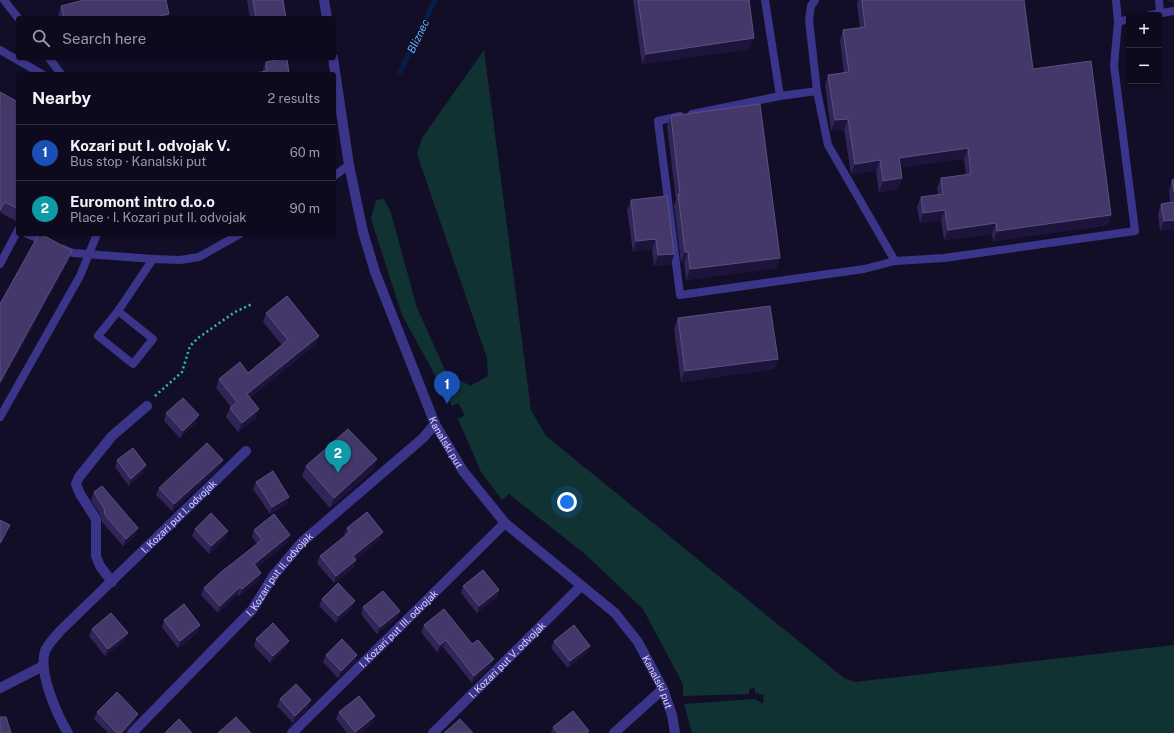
<!DOCTYPE html>
<html lang="en">
<head>
<meta charset="utf-8">
<style>
  body { margin:0; font-family:"Public Sans",sans-serif; background:#1c182b; color:#f1f3f6 }
  .controls { position:absolute; right:12px; top:12px; display:grid; overflow:hidden; border-radius:4px; box-shadow:0 1px 3px #0004 }
  .controls button { width:36px; height:36px; display:grid; place-items:center; padding:0; border:0; border-bottom:1px solid #2e2b3c; background:#0e0a1e; color:#f1f3f6; font:20px sans-serif }
  .you { position:absolute; left:567px; top:502px; width:14px; height:14px; margin:-10px; border:3px solid #fff; border-radius:50%; background:#1a73e8; box-shadow:0 0 0 6px #1a73e833 }
  .badge { display:grid; place-items:center; width:26px; height:26px; border-radius:50%; background:#01dfff; color:#fff; font-size:13px; font-weight:700 }
  .pin { position:absolute; translate:-50% -33px; filter:drop-shadow(0 1px 2px #0008) }
  .pin::after { content:''; position:absolute; top:21px; width:14px; height:12px; background:inherit; clip-path:polygon(0 0,100% 0,50% 100%) }
  .list { margin:0; padding:0; list-style:none }
  h2 { display:flex; justify-content:space-between; align-items:center; height:52px; margin:0; padding:0 16px; font-size:17px }
  h2 small { font-size:13px; font-weight:400; color:#9b9aa4 }
  .list li { display:grid; grid-template-columns:26px 1fr auto; gap:12px; align-items:center; box-sizing:border-box; height:56px; padding:0 16px; border-top:1px solid #2e2b3c }
  .list b { display:block; font-size:15px; white-space:nowrap }
  .list p { margin:0; font-size:13px; white-space:nowrap; color:#9b9aa4 }
  .list em { font-size:13px; font-style:normal; color:#9b9aa4 }
  .icon { flex:none; width:22px; height:22px; fill:none; stroke:currentColor; stroke-width:2; stroke-linecap:round; stroke-linejoin:round }
  .map { position:relative; flex:none; width:1174px; height:733px; overflow:hidden }
  .search { position:absolute; background:#0e0a1e; box-shadow:0 1px 3px #0004; left:16px; top:16px; width:320px; height:44px; display:flex; align-items:center; gap:10px; box-sizing:border-box; padding:0 14px; border-radius:4px; color:#9b9aa4; font-size:15px }
  .panel { position:absolute; background:#0e0a1e; box-shadow:0 1px 3px #0004; left:16px; top:72px; width:320px; height:164px; border-radius:4px }
  .map>svg:first-child { display:block }
  .green { fill:#103232 }
  .lines { fill:none; stroke-linecap:round; stroke-linejoin:round }
  .stream { stroke:#061d48; stroke-width:5 }
  .path { stroke:#26c1bc; stroke-width:2.5; stroke-dasharray:2 3; stroke-linecap:butt }
  .service { stroke:#3b358a; stroke-width:8 }
  .minor { stroke:#3b358a; stroke-width:10 }
  .tertiary { stroke:#3b358a; stroke-width:10 }
  .wall { fill:#312557 }
  .shaded-wall { fill:#1d143c }
  .building { fill:#433869; stroke:#5b5180 }
  .labels { text-anchor:middle; dominant-baseline:central; stroke-width:3; stroke-linejoin:round; paint-order:stroke }
  .street-label { font-size:10px; fill:#dad5ff; stroke:#130e28 }
  .water-label { font-size:11px; font-style:italic; fill:#63b3ff; stroke:#130e28 }
</style>
</head>
<body>
<div class="map">
<svg width="1174" height="733" viewBox="0 0 1174 733">
  <rect width="100%" height="100%" fill="#130e28"/>
  <polygon class="green" points="484,50 531,410 546,436 844,678 855,682 1174,645 1174,733 692,733 684,704 755,699 763,704 764,695 755,693 755,688 749,689 749,694 683,696 683,684 643,609 585,554 509,494 502,500 481,472 458,419 465,415 458,403 452,406 402,315 371,219 376,200 384,199 391,213 417,308 446,372 470,386 488,376 487,358 417,154 422,138"/>
  <g class="lines">
    <polyline class="stream" points="400,72 435,0"/>
    <polyline class="path" points="155,396 182,372 190,346 198,338 235,312 252,304"/>
    <g class="service">
      <polyline points="4,0 18,18"/>
      <polyline points="815,0 811,6 809,20 817,91 828,145 895,261 944,258 1135,231 1114,65 1118,22 1116,0"/>
      <polyline points="1159,0 1160,13"/>
      <polyline points="1150,15 1174,11"/>
      <polyline points="1118,22 1129,19"/>
      <polyline points="0,50 42,74"/>
      <polyline points="49,58 61,74"/>
      <polyline points="780,96 817,91"/>
      <polyline points="692,114 780,96 765,0"/>
      <polyline points="680,116 658,121 680,295 864,269 895,261"/>
      <polyline points="334,176 349,165"/>
      <polyline points="27,234 47,242"/>
      <polyline points="63,249 73,253 153,259"/>
      <polyline points="0,264 18,230"/>
      <polyline points="118,311 153,339 133,364 98,336 118,311 153,259 180,260 199,257 240,234"/>
      <polyline points="0,417 80,276 97,234"/>
    </g>
    <g class="minor">
      <polyline points="112,582 100,566 96,556 96,519 80,494 76,484 79,477 112,436 147,406"/>
      <polyline points="0,688 43,666"/>
      <path id="s1" d="M68 733C57 715 38 672 45 651 48 644 55 637 60 631L246 451"/>
      <path id="s2" d="M132 733 252 610 274 575 302 542 423 438 435 424"/>
      <path id="s3" d="M292 733 505 523"/>
      <path id="s4" d="M433 733 581 586"/>
      <polyline points="614,733 663,689"/>
    </g>
    <g class="tertiary">
      <polyline points="324,0 327,18"/>
      <path id="s5" d="M333 58 349 165 363 232 375 272 435 424 463 471 505 523 615 613 638 642 663 689 672 715 675 733"/>
    </g>
  </g>
  <g class="wall">
    <polygon points="247,0 283,0 286,18 250,18"/>
    <polygon points="633,0 749,0 750,49 642,64"/>
    <polygon points="858,0 1024,0 1033,69 1111,215 1108,225 993,241 992,234 944,240 941,220 920,223 917,207 921,197 938,195 937,188 941,178 966,175 964,159 901,167 902,178 898,189 879,192 876,171 851,174 844,129 831,131 825,85 828,75 844,73 840,40 843,30 860,28 857,3"/>
    <polygon points="61,6 168,18 58,18 58,16"/>
    <polygon points="266,62 289,74 263,72 263,69"/>
    <polygon points="0,92 18,102 18,222 1,213 0,214"/>
    <polygon points="671,116 780,258 776,268 686,280 684,262 681,263 674,205 676,200 667,126"/>
    <polygon points="1174,179 1174,229 1160,231 1158,214 1161,204 1170,202 1169,190 1172,180"/>
    <polygon points="631,200 674,254 671,264 654,266 652,249 633,252 627,210"/>
    <polygon points="266,313 319,336 316,344 250,398 256,418 238,432 226,417 230,408 231,407 216,388 219,379 248,373 282,345 263,322"/>
    <polygon points="678,318 778,359 774,369 681,382 674,329"/>
    <polygon points="166,413 196,423 180,438 164,421"/>
    <polygon points="377,459 373,470 330,508 302,476 306,466"/>
    <polygon points="117,460 144,472 129,486 115,467"/>
    <polygon points="220,467 172,511 156,495 159,488"/>
    <polygon points="256,482 289,497 287,504 270,514 253,489"/>
    <polygon points="94,492 135,536 123,546 102,522 101,516 91,500"/>
    <polygon points="347,528 380,539 356,559 354,567 334,583 317,563 320,556 345,536 344,535"/>
    <polygon points="195,529 225,538 209,554 192,536"/>
    <polygon points="254,530 288,542 257,567 259,580 239,596 237,594 218,613 201,595 204,588 257,544 252,537"/>
    <polygon points="463,586 499,590 497,597 477,613 461,593"/>
    <polygon points="322,599 352,608 336,623 319,606"/>
    <polygon points="363,607 400,611 397,618 377,634 361,614"/>
    <polygon points="164,620 200,625 198,632 178,648 162,627"/>
    <polygon points="424,625 472,644 494,659 491,666 472,683 443,647 437,652 421,632"/>
    <polygon points="92,629 125,640 105,656 89,636"/>
    <polygon points="256,639 286,648 270,663 254,646"/>
    <polygon points="554,641 590,646 587,653 568,668 551,648"/>
    <polygon points="326,655 357,655 355,662 338,678 323,662"/>
    <polygon points="280,699 311,700 309,707 293,723 277,706"/>
    <polygon points="97,712 135,721 124,733 108,733 94,719"/>
    <polygon points="339,712 373,723 361,733 347,733 336,719"/>
    <polygon points="553,727 588,733 551,733"/>
  </g>
  <g class="shaded-wall">
    <polygon points="1168,0 1174,0 1174,1 1168,2"/>
    <polygon points="169,14 168,18 152,18"/>
    <polygon points="754,38 750,49 642,64 646,54"/>
    <polygon points="848,119 844,129 831,131 835,120"/>
    <polygon points="968,148 964,159 896,168 899,158"/>
    <polygon points="880,160 876,171 851,174 855,164"/>
    <polygon points="902,178 898,189 879,192 883,181"/>
    <polygon points="5,202 1,213 0,214 0,211"/>
    <polygon points="945,210 941,220 920,223 923,213"/>
    <polygon points="1111,215 1108,225 993,241 997,231"/>
    <polygon points="1174,220 1174,229 1160,231 1164,221"/>
    <polygon points="996,223 992,234 944,240 948,230"/>
    <polygon points="656,239 652,249 633,252 636,241"/>
    <polygon points="72,251 68,262 0,386 0,382"/>
    <polygon points="685,252 688,252 684,262 681,263"/>
    <polygon points="674,254 671,264 654,266 658,255"/>
    <polygon points="780,258 776,268 686,280 690,269"/>
    <polygon points="319,336 316,344 244,403 247,394"/>
    <polygon points="778,359 774,369 681,382 685,371"/>
    <polygon points="259,409 256,418 238,432 242,423"/>
    <polygon points="199,415 196,423 180,438 183,431"/>
    <polygon points="377,459 373,470 330,508 334,498"/>
    <polygon points="223,460 220,467 172,511 174,504"/>
    <polygon points="146,465 144,472 129,486 131,479"/>
    <polygon points="289,497 287,504 270,514 272,507"/>
    <polygon points="10,525 6,535 0,546 0,543"/>
    <polygon points="138,528 135,536 123,546 126,539"/>
    <polygon points="228,531 225,538 209,554 211,546"/>
    <polygon points="383,532 380,539 351,563 353,556"/>
    <polygon points="290,535 288,542 252,571 254,564"/>
    <polygon points="356,560 354,567 334,583 336,576"/>
    <polygon points="261,573 259,580 239,596 242,589"/>
    <polygon points="240,587 237,594 218,613 220,606"/>
    <polygon points="499,590 497,597 477,613 479,606"/>
    <polygon points="355,601 352,608 336,623 338,616"/>
    <polygon points="400,611 397,618 377,634 380,627"/>
    <polygon points="200,625 198,632 178,648 180,641"/>
    <polygon points="128,633 125,640 105,656 108,649"/>
    <polygon points="446,640 443,647 437,652 440,645"/>
    <polygon points="289,641 286,648 270,663 273,656"/>
    <polygon points="590,646 587,653 568,668 570,661"/>
    <polygon points="357,655 355,662 338,678 341,671"/>
    <polygon points="494,659 491,666 472,683 474,676"/>
    <polygon points="311,700 309,707 293,723 295,716"/>
    <polygon points="138,714 135,721 124,733 121,733"/>
    <polygon points="375,716 373,723 361,733 355,733"/>
  </g>
  <g class="building">
    <polygon points="84,0 166,0 169,14 152,18 64,18 61,6"/>
    <polygon points="253,0 283,0 286,18 256,18"/>
    <polygon points="638,0 749,0 754,38 646,54"/>
    <polygon points="862,0 1024,0 1033,69 1091,61 1111,215 997,231 996,223 948,230 945,210 923,213 921,197 943,194 941,178 971,174 968,148 899,158 902,178 883,181 880,160 855,164 848,119 835,120 828,75 849,72 843,30 865,27"/>
    <polygon points="287,58 289,74 249,74 267,71 266,62"/>
    <polygon points="0,92 18,102 18,209 5,202 0,211"/>
    <polygon points="760,104 780,258 690,269 688,252 685,252 678,194 680,194 671,116"/>
    <polygon points="1174,179 1174,192 1172,180"/>
    <polygon points="667,196 674,254 658,255 656,239 636,241 631,200"/>
    <polygon points="1174,202 1174,220 1164,221 1161,204"/>
    <polygon points="39,234 41,234 72,251 0,382 0,304"/>
    <polygon points="287,296 319,336 247,394 259,409 242,423 230,408 237,402 219,379 240,362 248,373 288,340 266,313"/>
    <polygon points="770,306 778,359 685,371 678,318"/>
    <polygon points="183,398 199,415 183,431 166,413"/>
    <polygon points="348,429 377,459 334,498 306,466"/>
    <polygon points="207,443 223,460 174,504 159,488"/>
    <polygon points="133,448 146,465 131,479 117,460"/>
    <polygon points="273,471 289,497 272,507 256,482"/>
    <polygon points="102,486 138,528 126,539 105,515 104,508 94,492"/>
    <polygon points="367,512 383,532 353,556 356,560 336,576 320,556 350,532 347,528"/>
    <polygon points="211,513 228,531 211,546 195,529"/>
    <polygon points="274,514 290,535 254,564 261,573 242,589 240,587 220,606 204,588 220,573 262,540 254,530"/>
    <polygon points="0,520 10,525 0,543"/>
    <polygon points="483,570 499,590 479,606 463,586"/>
    <polygon points="338,583 355,601 338,616 322,599"/>
    <polygon points="383,591 400,611 380,627 363,607"/>
    <polygon points="184,604 200,625 180,641 164,620"/>
    <polygon points="444,609 472,644 478,640 494,659 474,676 446,640 440,645 424,625"/>
    <polygon points="111,613 128,633 108,649 92,629"/>
    <polygon points="273,623 289,641 273,656 256,639"/>
    <polygon points="574,625 590,646 570,661 554,641"/>
    <polygon points="342,639 357,655 341,671 326,655"/>
    <polygon points="296,684 311,700 295,716 280,699"/>
    <polygon points="117,692 138,714 121,733 117,733 97,712"/>
    <polygon points="359,696 375,716 355,732 339,712"/>
    <polygon points="573,711 589,731 587,733 558,733 553,727"/>
    <polygon points="0,717 6,717 11,733 0,733"/>
    <polygon points="236,717 251,733 218,733"/>
    <polygon points="179,719 192,733 165,733"/>
    <polygon points="460,719 473,733 444,733"/>
  </g>
  <g class="labels">
    <g class="street-label">
      <text stroke="none"><textPath href="#s5" startOffset="403">Kanalski put</textPath></text>
      <text stroke="none"><textPath href="#s1" startOffset="277">I. Kozari put I. odvojak</textPath></text>
      <text stroke="none"><textPath href="#s2" startOffset="217">I. Kozari put II. odvojak</textPath></text>
      <text stroke="none"><textPath href="#s3" startOffset="149">I. Kozari put III. odvojak</textPath></text>
      <text stroke="none"><textPath href="#s4" startOffset="104">I. Kozari put V. odvojak</textPath></text>
      <text stroke="none"><textPath href="#s5" startOffset="727">Kanalski put</textPath></text>
    </g>
    <g class="water-label">
      <text transform="translate(418 36) rotate(-64)">Bliznec</text>
    </g>
  </g>
</svg>
<div class="controls">
<button>+</button>
<button>−</button>
</div>
<div class="you"></div>
<div class="pin badge" style="left:447px;top:404px;background:#1a4fb4">1</div>
<div class="pin badge" style="left:338px;top:473px;background:#0f9aa8">2</div>
<div class="search"><svg class="icon" aria-label="search" viewBox="0 0 24 24"><circle cx="10" cy="10" r="6"/><path d="M15 15l6 6"/></svg>Search here</div>
<section class="panel">
<h2>Nearby<small>2 results</small></h2>
<ul class="list">
<li><span class="badge" style="background:#1a4fb4">1</span><div><b>Kozari put I. odvojak V.</b><p>Bus stop · Kanalski put</p></div><em>60 m</em></li>
<li><span class="badge" style="background:#0f9aa8">2</span><div><b>Euromont intro d.o.o</b><p>Place · I. Kozari put II. odvojak</p></div><em>90 m</em></li>
</ul>
</section>
</div>
</body>
</html>
